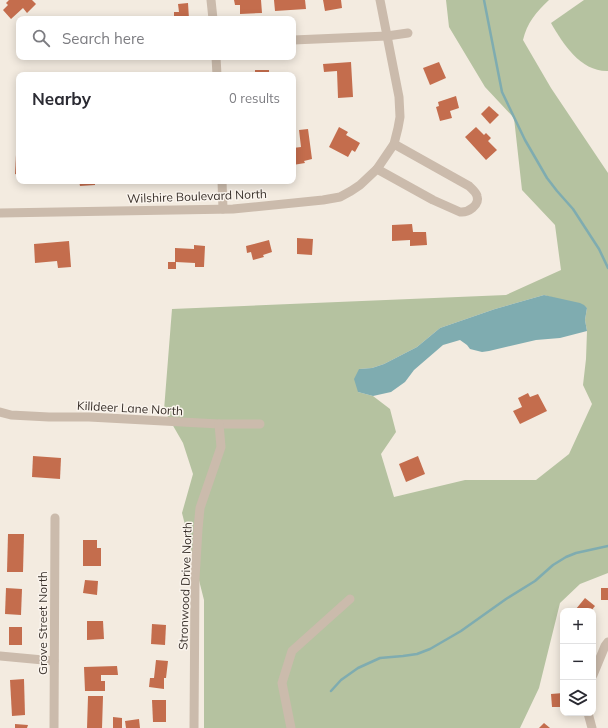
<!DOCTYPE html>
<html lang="en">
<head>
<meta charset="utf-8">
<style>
  body { margin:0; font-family:Mulish,sans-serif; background:#f2f2f3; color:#2b2b33 }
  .controls { position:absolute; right:12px; bottom:12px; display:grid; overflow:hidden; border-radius:8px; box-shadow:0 2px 10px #0003 }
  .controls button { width:36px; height:36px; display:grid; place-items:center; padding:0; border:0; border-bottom:1px solid #e1e1e2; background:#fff; color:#2b2b33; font:20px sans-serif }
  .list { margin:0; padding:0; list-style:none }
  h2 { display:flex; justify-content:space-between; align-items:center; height:52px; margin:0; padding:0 16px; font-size:17px }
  h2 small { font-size:13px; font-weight:400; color:#7c7c81 }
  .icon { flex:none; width:22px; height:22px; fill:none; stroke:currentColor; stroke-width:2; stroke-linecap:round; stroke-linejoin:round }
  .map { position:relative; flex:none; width:608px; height:728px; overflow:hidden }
  .search { position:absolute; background:#fff; box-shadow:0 2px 10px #0003; left:16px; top:16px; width:280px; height:44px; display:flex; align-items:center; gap:10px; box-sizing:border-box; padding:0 14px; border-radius:8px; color:#7c7c81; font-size:15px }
  .panel { position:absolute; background:#fff; box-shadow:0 2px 10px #0003; left:16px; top:72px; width:280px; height:112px; border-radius:8px }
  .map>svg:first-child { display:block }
  .green { fill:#b5c2a0; fill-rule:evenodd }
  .water { fill:#7facb0 }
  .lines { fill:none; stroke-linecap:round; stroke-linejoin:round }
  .stream { stroke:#7facb0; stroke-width:2.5 }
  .building { fill:#c46d4d }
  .minor { stroke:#cbbbac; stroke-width:9 }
  .labels { text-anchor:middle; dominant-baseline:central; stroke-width:3; stroke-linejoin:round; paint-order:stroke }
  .street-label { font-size:12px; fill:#39302a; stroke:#faf4ed }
</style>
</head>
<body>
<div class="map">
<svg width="608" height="728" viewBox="0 0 608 728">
  <rect width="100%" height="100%" fill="#f3ebe0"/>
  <g class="green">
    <path d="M446 0H549C536 12 527 23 523 40L551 88 608 173V573L580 584 560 603 539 688 520 728H204V600L182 513 193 474 183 443 164 410 172 309 506 295 561 270 555 225 522 190 514 118 485 87 449 27ZM544 295 587 308 585 320 587 331 586 359 583 385 592 404 569 454 536 480H465L394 497 381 454 396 432 390 409 373 396 358 392 359 369 372 368 384 364 417 347 440 328 495 309Z"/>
    <path d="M584 0H608V71C581 72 563 44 551 23Z"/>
  </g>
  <polygon class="water" points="544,295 580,303 584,305 587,308 585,320 587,331 560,338 536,340 489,351 482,352 470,349 467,345 460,340 443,345 414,370 405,382 391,392 373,396 358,392 354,379 359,369 372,368 384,364 417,347 440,328 495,309"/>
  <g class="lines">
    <g class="stream">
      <polyline points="484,0 502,92 525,140 547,178 557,191 573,209 599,249 608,268"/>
      <polyline points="331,691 341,680 358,668 380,658 403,656 417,654 430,649 461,631 506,599 535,581 553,565 566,557 576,553 608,546"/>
    </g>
  </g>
  <g class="building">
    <polygon points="9,0 32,0 36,4 27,13 23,8 11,19 3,10 8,5 6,3"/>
    <polygon points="234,0 261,0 262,13 240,14 240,5 235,5"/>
    <polygon points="274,0 305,0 306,9 275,11"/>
    <polygon points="323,0 341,0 342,8 325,11"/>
    <polygon points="188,3 189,19 174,19 174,12 179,12 178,4"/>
    <polygon points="351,62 353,97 338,98 337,71 324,72 323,64"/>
    <polygon points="439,62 446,78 430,85 423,68"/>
    <rect x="255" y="70" width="14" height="5"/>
    <polygon points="184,73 199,74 199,75 184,75"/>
    <polygon points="456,96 459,108 450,111 452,118 440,121 436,107 439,106 438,102"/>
    <polygon points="489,106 499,115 490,124 481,114"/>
    <polygon points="339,127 348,132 346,135 360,143 355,152 352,150 348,157 329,147"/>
    <polygon points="476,127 484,135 486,133 491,138 488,141 497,150 486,160 465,137"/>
    <polygon points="308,129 312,159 304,161 305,163 293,165 293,148 301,147 299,130"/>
    <polygon points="16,155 19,155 19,175 15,174"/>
    <polygon points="79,181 95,181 95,185 80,186"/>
    <polygon points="412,224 413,232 426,232 427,245 410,246 410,240 392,241 392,225"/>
    <polygon points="297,238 313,239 312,255 297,254"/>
    <polygon points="269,240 272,252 263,255 264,257 253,260 251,252 247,253 246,246"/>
    <polygon points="69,241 71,267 58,268 57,261 35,263 34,244"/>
    <polygon points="194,245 205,246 204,267 195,267 195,263 176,262 176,269 168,269 168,262 175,262 175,248 194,249"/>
    <polygon points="528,393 530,397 538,394 547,411 520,424 513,411 522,407 518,398"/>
    <polygon points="33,456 61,458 60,479 32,477"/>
    <polygon points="418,456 425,474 406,482 399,464"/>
    <polygon points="8,534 24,534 23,572 7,572"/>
    <polygon points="83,540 97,540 97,548 101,548 101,566 83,566"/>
    <polygon points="85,580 98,581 97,595 83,593"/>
    <polygon points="6,588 22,589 21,615 5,614"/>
    <rect x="601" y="588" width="7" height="12"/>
    <polygon points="585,598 595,606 591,611 578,611 576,609"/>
    <polygon points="87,621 103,621 104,639 87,640"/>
    <polygon points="152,624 166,625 165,645 151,644"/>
    <rect x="9" y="627" width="13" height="18"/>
    <polygon points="156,660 168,661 166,678 164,678 164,689 149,687 150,678 154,678"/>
    <polygon points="117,666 118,675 101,675 101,681 105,681 105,691 85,691 84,667"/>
    <polygon points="24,679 25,715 12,716 10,680"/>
    <polygon points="563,693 563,707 552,707 551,694"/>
    <polygon points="88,696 103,696 102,728 87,728"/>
    <polygon points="152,700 166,700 166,722 153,722"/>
    <polygon points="113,717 122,718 122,728 113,728"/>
    <polygon points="139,719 140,728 126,728 125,721"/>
    <polygon points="544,723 550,728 539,728"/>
    <polygon points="15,724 28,725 27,728 15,728"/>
  </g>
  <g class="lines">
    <g class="minor">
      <polyline points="211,0 213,19"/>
      <polyline points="293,40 387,36 408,33"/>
      <polyline points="216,57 217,75"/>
      <path d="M377 169 433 200 460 212C468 213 480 205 477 196 476 192 472 189 469 186L394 144"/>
      <polyline points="222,181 223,209"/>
      <polyline points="0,213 233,209 323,200 340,197 351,191 360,185 377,169 394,144 398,128 400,117 399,97 380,0"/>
      <polyline points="0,412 11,415 49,417 89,417 219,424 260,424"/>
      <polyline points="0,656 54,661"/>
      <polyline points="593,675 605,646 608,642"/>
      <polyline points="588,713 592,728"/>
      <polyline points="54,728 55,518"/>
      <polyline points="194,728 195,579 198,529 200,508 221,447 219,424"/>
      <polyline points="291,728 282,683 292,651 350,599"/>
    </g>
  </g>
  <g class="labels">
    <g class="street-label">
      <text transform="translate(197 196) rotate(-2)">Wilshire Boulevard North</text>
      <text transform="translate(130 408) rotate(3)">Killdeer Lane North</text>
      <text transform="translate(185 586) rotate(-88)">Stronwood Drive North</text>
      <text transform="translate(42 623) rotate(-90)">Grove Street North</text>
    </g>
  </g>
</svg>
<div class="controls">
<button>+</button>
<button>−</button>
<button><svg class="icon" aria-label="layers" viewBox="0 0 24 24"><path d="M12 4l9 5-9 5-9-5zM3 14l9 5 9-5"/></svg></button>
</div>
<div class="search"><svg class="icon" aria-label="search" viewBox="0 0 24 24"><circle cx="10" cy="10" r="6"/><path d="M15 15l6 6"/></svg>Search here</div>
<section class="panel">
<h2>Nearby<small>0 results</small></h2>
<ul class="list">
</ul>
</section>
</div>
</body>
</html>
